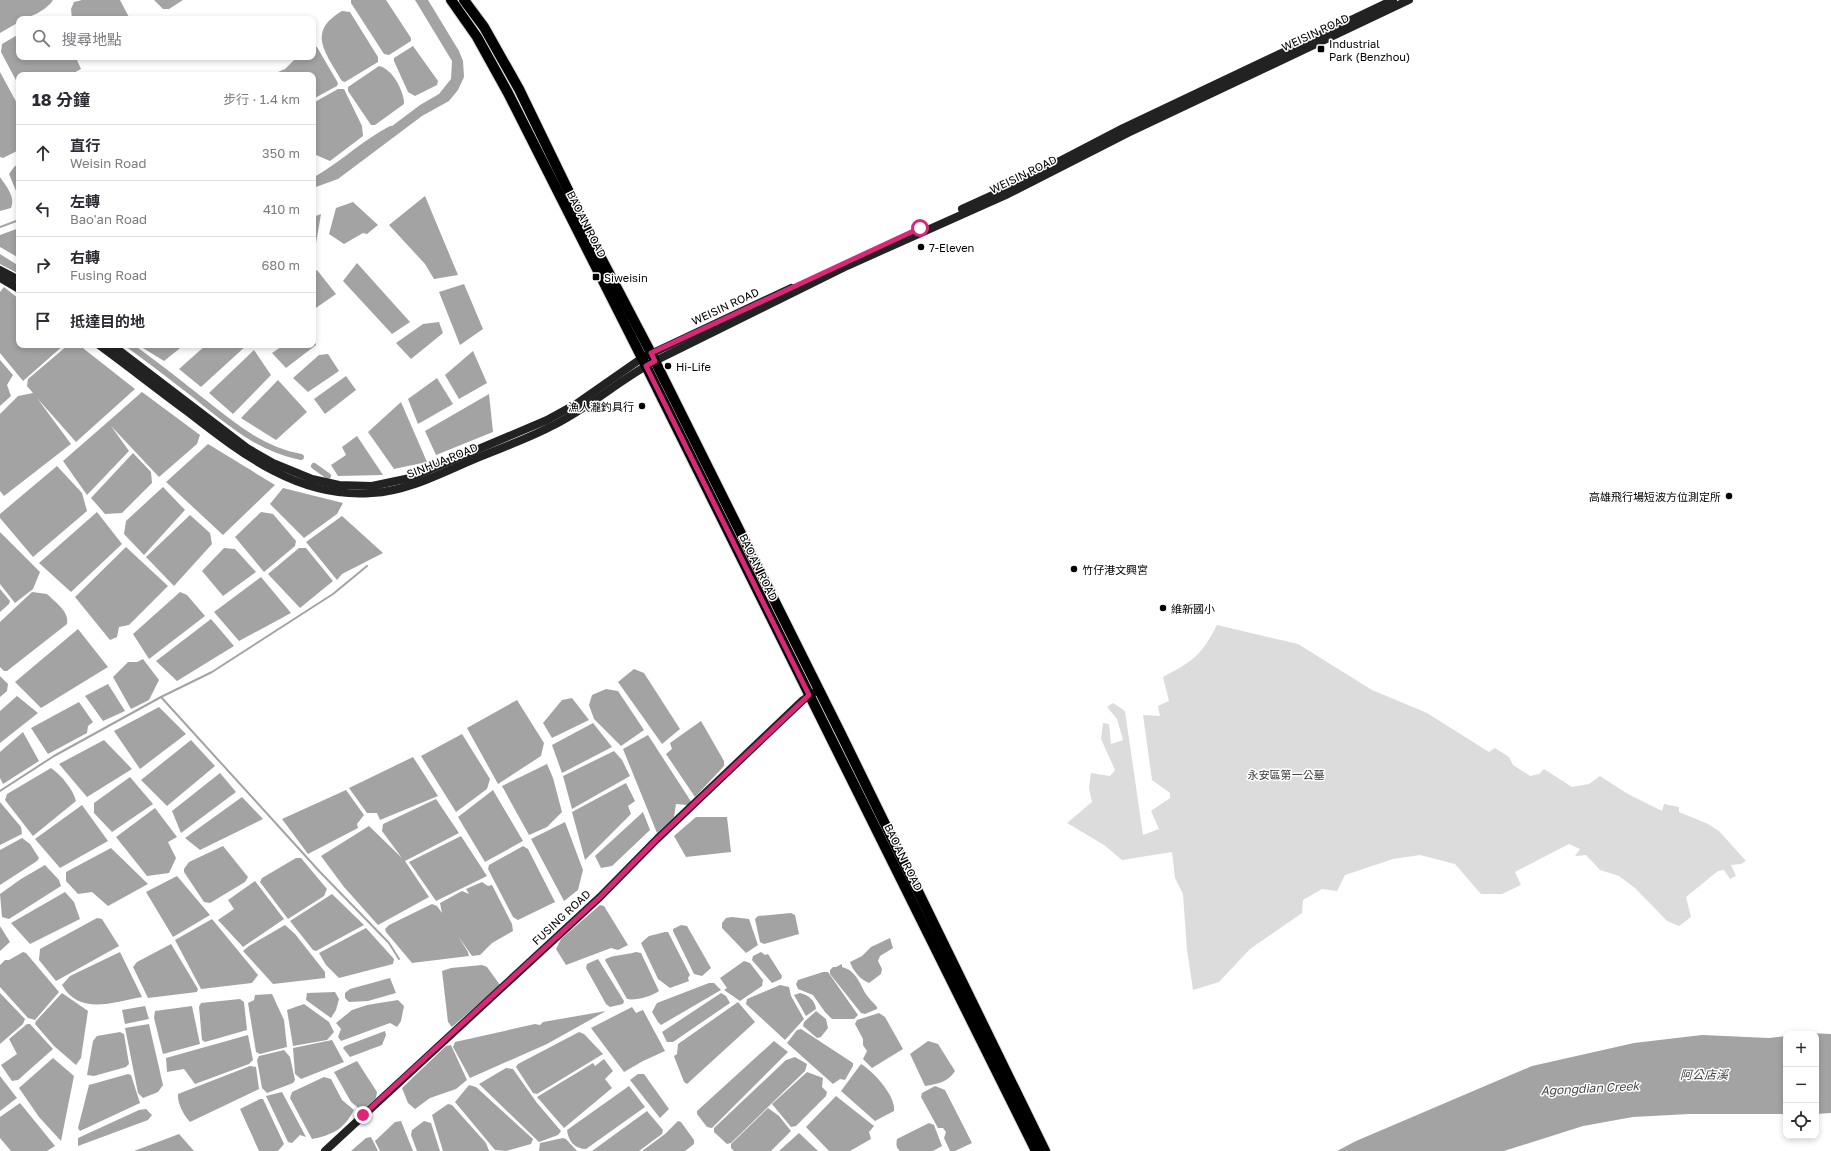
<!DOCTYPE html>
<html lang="zh-TW">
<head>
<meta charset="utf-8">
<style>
  body { margin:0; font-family:"Golos Text","Noto Sans TC",sans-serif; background:#f7f7f7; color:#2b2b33 }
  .controls { position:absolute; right:12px; bottom:12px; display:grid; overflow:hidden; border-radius:8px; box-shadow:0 2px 6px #0003 }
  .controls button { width:36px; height:36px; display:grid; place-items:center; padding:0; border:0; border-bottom:1px solid #e1e1e2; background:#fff; color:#2b2b33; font:20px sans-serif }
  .stop { position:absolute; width:12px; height:12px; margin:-9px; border:3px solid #db2777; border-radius:50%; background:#fff }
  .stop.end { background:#db2777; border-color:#fff; box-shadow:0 1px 4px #0008 }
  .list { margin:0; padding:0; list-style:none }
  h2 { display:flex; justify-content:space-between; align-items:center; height:52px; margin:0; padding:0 16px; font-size:17px }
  h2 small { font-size:13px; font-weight:400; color:#7c7c81 }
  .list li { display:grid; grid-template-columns:26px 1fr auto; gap:12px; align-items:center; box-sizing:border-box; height:56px; padding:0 16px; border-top:1px solid #e1e1e2 }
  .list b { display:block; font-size:15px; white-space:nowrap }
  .list p { margin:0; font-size:13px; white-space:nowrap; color:#7c7c81 }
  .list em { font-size:13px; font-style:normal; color:#7c7c81 }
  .icon { flex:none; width:22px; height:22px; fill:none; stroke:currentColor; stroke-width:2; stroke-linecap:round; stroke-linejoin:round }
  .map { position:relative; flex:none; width:1831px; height:1151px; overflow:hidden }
  .search { position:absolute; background:#fff; box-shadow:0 2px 6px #0003; left:16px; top:16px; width:300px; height:44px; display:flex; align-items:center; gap:10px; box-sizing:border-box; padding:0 14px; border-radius:8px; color:#7c7c81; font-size:15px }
  .panel { position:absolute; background:#fff; box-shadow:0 2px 6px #0003; left:16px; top:72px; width:300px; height:276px; border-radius:8px }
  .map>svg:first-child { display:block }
  .green { fill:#dcdcdc }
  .water { fill:#a3a3a3 }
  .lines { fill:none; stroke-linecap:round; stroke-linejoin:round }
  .stream { stroke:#a3a3a3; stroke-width:2 }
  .canal { stroke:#a3a3a3; stroke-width:6 }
  .primary-casing { stroke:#dbdbdb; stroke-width:12 }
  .secondary { stroke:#222; stroke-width:8 }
  .primary { stroke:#000; stroke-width:10 }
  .route { stroke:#db2777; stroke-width:5 }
  .poi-dot { fill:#000; stroke:#fff; stroke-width:1.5 }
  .labels { text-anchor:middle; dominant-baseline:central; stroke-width:3; stroke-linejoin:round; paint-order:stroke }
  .street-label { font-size:11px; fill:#000; stroke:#fff }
  .poi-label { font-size:11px; fill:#000; stroke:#fff; text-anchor:start }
  .park-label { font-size:11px; fill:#333; stroke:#fff }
  .water-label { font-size:12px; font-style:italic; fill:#444; stroke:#fff }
</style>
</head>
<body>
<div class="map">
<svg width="1831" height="1151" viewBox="0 0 1831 1151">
  <rect width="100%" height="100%" fill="#fff"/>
  <path class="green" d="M1217 625 1298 644 1372 690 1427 713 1489 752 1495 748 1509 757 1513 765 1530 776 1539 774 1544 769 1572 787 1589 784 1600 776 1628 794 1662 811 1664 804 1679 807V812L1708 824 1719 831 1746 861 1741 864 1731 865 1736 876 1730 879 1724 870 1718 871 1686 897 1691 917 1679 926 1667 921 1635 888 1619 876 1600 870 1586 855 1575 856 1580 849 1569 844 1515 872 1521 885 1502 894H1481L1455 864 1420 855 1393 859 1345 875 1337 891 1322 889 1303 900 1302 913 1250 949 1219 982 1193 990 1187 950 1183 894 1175 878 1172 852 1122 860 1104 845 1067 823 1092 802 1089 788 1091 773 1110 776 1115 770 1101 739 1103 723 1109 724 1111 744 1123 740 1117 719 1107 707 1113 703 1125 711 1143 835 1159 829 1151 811 1170 798V793L1152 780 1143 715 1160 716 1158 706 1169 701 1163 677C1193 661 1201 656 1217 625Z"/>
  <g class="water">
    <path d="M0 0H53C48 9 29 19 19 19V22L0 33Z"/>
    <polygon points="82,0 120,0 130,19 72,19 71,9 74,2"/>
    <polygon points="154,0 183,0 169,9 163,9"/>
    <polygon points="351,0 386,0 411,38 411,41 389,55 384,54 351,3"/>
    <polygon points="415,0 428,0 459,51 463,61 464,77 458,90 449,101 422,116 338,179 313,188 313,178 335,169 420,105 439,94 451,79 452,61"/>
    <path d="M342 11 350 12 378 57V62L345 82 342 81C326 53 306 32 342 11Z"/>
    <polygon points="19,34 19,57 81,57 77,60 81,69 70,75 19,75 19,86 1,52 2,44"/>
    <polygon points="313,46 317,47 338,83 337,86 313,99 313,75 271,75 285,69 297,57 313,57"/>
    <polygon points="413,46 438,81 437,85 415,96 408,92 394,61 394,58"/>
    <path d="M379 66C392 69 402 88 404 101V104L375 125H371L348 91V87Z"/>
    <polygon points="0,72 19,107 19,150 3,158 0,157"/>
    <polygon points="338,89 344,89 362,126 363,136 330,161 316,155 313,151 313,103"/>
    <polygon points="19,163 19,198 9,174 14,167"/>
    <path d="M0 177C6 186 16 197 11 208L0 211Z"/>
    <polygon points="425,196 458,275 434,279 425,264 389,225"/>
    <polygon points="353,202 378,225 367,234 363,233 344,244 329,234 336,208"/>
    <polygon points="321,214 315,249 313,250 313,217"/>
    <polygon points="19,228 19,258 0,247 0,235"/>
    <polygon points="0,254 19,266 19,274 0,264"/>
    <polygon points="357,263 410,322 392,334 343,281"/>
    <polygon points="317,270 336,294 313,310 313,274"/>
    <polygon points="464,284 483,329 460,345 439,292"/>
    <polygon points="4,287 19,299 19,345 64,345 23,381 0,353 0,292"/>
    <polygon points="439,322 443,333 411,359 396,343 423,324"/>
    <polygon points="313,337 316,345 286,368 272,353 284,345 313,345"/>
    <polygon points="68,345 79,345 135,389 76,442 37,398 71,444 4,496 0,491 0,414 18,396 33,393 27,386 28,379"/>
    <polygon points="138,345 184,345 164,361"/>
    <polygon points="206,345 247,345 201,387 179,369"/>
    <polygon points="254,350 271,375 233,414 209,393"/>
    <polygon points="473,351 487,383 459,399 445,375"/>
    <polygon points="328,354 339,371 308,392 293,378 319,355"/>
    <polygon points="0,360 13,375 7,385 11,396 0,406"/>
    <polygon points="346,376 356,390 325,414 314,399"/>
    <polygon points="437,378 453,404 418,424 408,399"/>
    <polygon points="278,380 307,412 276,440 241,418"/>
    <polygon points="142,392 200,435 197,444 159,477 111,426 129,451 87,495 63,461"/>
    <polygon points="489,394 493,432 436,455 425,431"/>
    <polygon points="401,402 427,462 394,469 368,432"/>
    <polygon points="357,436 383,475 338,476 331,465 346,455 342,447"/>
    <polygon points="208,444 275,485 223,535 166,482"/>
    <polygon points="133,453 151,472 152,483 122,513 105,514 91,498"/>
    <polygon points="57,466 82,493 87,511 33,557 0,518 0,514"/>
    <polygon points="163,487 185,510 144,555 124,534 126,521"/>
    <polygon points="283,488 343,503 337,514 304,538 270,504"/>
    <polygon points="97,512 122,544 71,592 39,563"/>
    <polygon points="261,512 273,514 296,541 295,546 264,572 235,537"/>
    <polygon points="190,515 210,533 212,544 174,586 146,557"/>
    <polygon points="342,516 383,553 342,574 337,580 306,542"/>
    <polygon points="0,532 40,572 33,589 15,603 0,584"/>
    <polygon points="126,547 168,586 129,625 119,627 117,637 110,640 75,597"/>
    <polygon points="224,548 235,549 256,572 223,596 202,571"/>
    <polygon points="299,548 306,548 333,581 300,608 268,574"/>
    <polygon points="261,577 291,613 239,641 214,612"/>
    <polygon points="0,589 10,601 9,604 0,612"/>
    <path d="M32 592 47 594C55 602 70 612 67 624L7 671H4L0 667V622Z"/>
    <polygon points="180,592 187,595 205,616 149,659 133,634"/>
    <polygon points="211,619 234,646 177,681 156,661"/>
    <polygon points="78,629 108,667 41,708 15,682"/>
    <polygon points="143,659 159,680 149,700 131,709 113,677 128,662 137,662"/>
    <polygon points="634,669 644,673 680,729 662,744 618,682"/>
    <polygon points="0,676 8,684 7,691 0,697"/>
    <polygon points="108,684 125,711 103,721 85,696"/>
    <polygon points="606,689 618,691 644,730 621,746 594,719 589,705 592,695"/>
    <polygon points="17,696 38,713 0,743 0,711"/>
    <polygon points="572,698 589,720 552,738 543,723 562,700"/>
    <polygon points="517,700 544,743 541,756 498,784 467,728"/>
    <polygon points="79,702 93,722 88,726 87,733 48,754 31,728"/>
    <polygon points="159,707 186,734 140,769 114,731"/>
    <polygon points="701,721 724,761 724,766 695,797 666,754 672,749 670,743"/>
    <polygon points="593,723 612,747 562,773 552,745"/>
    <polygon points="23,732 39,761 3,784 0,778 0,752"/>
    <polygon points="462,734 490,779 487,789 456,812 421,756"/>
    <polygon points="648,735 692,803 687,805 676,804 674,817 657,833 623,749"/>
    <polygon points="104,740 132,769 87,797 59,764"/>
    <polygon points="191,740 215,766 167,806 141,780"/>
    <polygon points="614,751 622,760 630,776 572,809 563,776"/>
    <polygon points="413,757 438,796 380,820 377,813 367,813 349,788"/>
    <polygon points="547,764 553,778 562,812 547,827 529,835 502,786"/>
    <path d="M51 768C61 775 73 789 76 801L33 836 5 800 7 794Z"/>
    <polygon points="220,773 236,792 181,833 172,811"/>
    <polygon points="130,777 153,804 112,832 94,813 94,803"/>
    <polygon points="626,783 635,801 628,806 631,814 585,860 572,812"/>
    <polygon points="346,790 364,815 357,824 358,828 308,854 282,819"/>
    <polygon points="493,790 523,841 485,862 458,817"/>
    <polygon points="242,797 263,819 200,850 185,838"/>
    <polygon points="436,799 459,833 405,861 429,897 378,925 344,887 321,856 369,826 402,858 382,831 383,824"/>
    <polygon points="0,802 21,827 22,834 0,845"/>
    <polygon points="82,805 108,841 60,868 35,839"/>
    <polygon points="155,808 177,837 168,842 176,858 169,873 147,876 116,837"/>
    <polygon points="643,812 650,830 612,866 601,868 595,856"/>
    <polygon points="696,817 727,817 731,852 686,857 674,836"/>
    <polygon points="565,822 583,870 578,890 564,901 531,839"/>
    <polygon points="461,836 487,876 436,901 409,862"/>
    <polygon points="22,838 30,844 39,858 37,861 0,885 0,850"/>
    <polygon points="223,846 248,877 245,882 210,903 204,902 184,872 184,869 189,862"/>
    <polygon points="523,846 528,849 555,902 518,920 513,917 488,869 489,865"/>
    <polygon points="111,848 148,884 108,906 92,892 78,894 66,881 66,872"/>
    <polygon points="296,858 301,858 327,889 324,896 288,919 260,882 262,878"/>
    <polygon points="45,865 59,880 61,886 9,919 2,917 0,894 21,879"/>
    <polygon points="177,876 210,915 173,937 146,892"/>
    <polygon points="255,881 284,919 243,947 218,920 234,909 228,900"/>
    <polygon points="482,882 488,886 492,885 512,924 513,931 492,943 480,955 472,956 458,936 468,952 469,956 412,963 386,932 385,929 389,925 432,904 437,906 442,913 440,903 462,891 469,894 466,889"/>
    <polygon points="65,892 74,902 80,919 30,944 11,923"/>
    <polygon points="332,894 364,925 316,951 313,950 290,921"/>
    <polygon points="600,905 604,906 628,945 618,950 611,948 566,965 556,949 561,939"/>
    <polygon points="791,913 795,915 799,934 764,944 760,942 755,919 758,916"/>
    <polygon points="732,917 749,919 758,945 746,953 722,928 722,923 726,918"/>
    <polygon points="97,918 102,919 119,946 56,981 39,960 40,949"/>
    <polygon points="212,919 258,975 252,983 201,989 175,940"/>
    <polygon points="285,925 295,934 325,972 325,978 273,984 243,951 249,946"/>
    <polygon points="681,925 687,926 711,968 702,976 694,974 673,931 673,929"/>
    <polygon points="0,926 10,942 0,951"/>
    <polygon points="366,928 394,959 393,964 339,978 326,965 319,953"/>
    <polygon points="665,932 668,932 690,975 688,978 689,981 670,988 658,979 641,943 649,936"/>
    <path d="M890 938 893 948 880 956 878 961 882 969 881 974 869 983C861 980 853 971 850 962L862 956 871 947Z"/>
    <polygon points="171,944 198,989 197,992 148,998 133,967 137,962"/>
    <polygon points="23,952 26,953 59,992 35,1020 28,1018 0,987 0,965 5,960 9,960"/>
    <path d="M120 952 142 997C113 1002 80 1016 62 985L70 976Z"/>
    <path d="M636 952 641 953 659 991C653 996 635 1001 627 999L605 960C610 955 627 955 636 952Z"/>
    <polygon points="761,952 765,955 768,954 782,976 781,979 772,983 752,960 753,956"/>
    <polygon points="598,959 624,1001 623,1004 610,1007 606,1004 586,968 587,964"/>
    <polygon points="744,961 750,963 763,980 762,986 740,1001 724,990 727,988 720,978"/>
    <path d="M842 964V967C854 970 858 979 863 989 866 996 873 1002 877 1007V1009L865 1014 861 1013 830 974V970L833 967H836Z"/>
    <polygon points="482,965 487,967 500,985 452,1027 448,1022 442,971 451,968"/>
    <polygon points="823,972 828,972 858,1015 854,1019 832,1019 825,1012 813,995 798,989 796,984 798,980"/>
    <polygon points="390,978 396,993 368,1001 349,1002 345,998 345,993 350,989"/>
    <polygon points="709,983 714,983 721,990 661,1025 658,1022 652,1012 657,1003"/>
    <polygon points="780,985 789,987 791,996 804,1019 785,1040 746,1004 747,999"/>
    <polygon points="335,992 339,999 336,1010 331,1018 306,1000 307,993"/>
    <polygon points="0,993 25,1019 23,1024 0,1044"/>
    <polygon points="62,993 88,1011 81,1058 76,1065 54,1046 35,1024 36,1021"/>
    <polygon points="721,993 726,996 730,1003 673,1042 667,1042 662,1032"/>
    <path d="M800 993C808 995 815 1000 816 1009L806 1016 794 995Z"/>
    <polygon points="272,994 284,1020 287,1047 260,1054 256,1052 248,1003 254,1000 255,995"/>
    <polygon points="240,999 244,1002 247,1030 205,1042 202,1040 199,1007 201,1003"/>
    <polygon points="398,1000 404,1006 401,1021 397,1027 390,1023 341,1041 338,1037 341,1029 336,1023 352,1010 367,1005"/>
    <polygon points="738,1002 755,1022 687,1084 684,1082 675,1059 674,1056 677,1054 678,1044"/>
    <polygon points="304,1004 329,1022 334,1032 327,1040 293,1046 287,1010"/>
    <polygon points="145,1006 149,1019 125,1024 122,1010"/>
    <polygon points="192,1006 200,1044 163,1054 154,1018 155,1011"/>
    <polygon points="632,1007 636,1013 643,1010 665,1051 643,1061 624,1072 591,1028"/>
    <polygon points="606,1011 547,1044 470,1078 453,1047 455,1042 535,1024 540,1025 543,1022"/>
    <polygon points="816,1011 826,1019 828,1028 821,1037 817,1038 803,1026 804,1022"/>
    <polygon points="879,1013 885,1017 903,1049 872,1068 863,1059 867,1051 863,1045 863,1039 855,1024 857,1020"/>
    <polygon points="27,1024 30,1024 53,1049 18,1080 12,1081 1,1065 17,1054 9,1039"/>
    <polygon points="149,1024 163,1085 158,1092 143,1098 138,1093 125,1028"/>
    <polygon points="801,1029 853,1063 853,1066 845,1080 840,1079 833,1084 787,1043 797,1030"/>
    <polygon points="385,1031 386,1035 382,1045 350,1057 343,1048 345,1046"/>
    <polygon points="120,1032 124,1034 129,1064 126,1067 94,1076 87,1075 93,1041 97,1036"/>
    <polygon points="579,1032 584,1034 603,1054 537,1094 533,1093 516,1067 518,1064"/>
    <polygon points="1809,1033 1831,1034 1831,1113 1816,1114 1816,1034 1800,1034"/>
    <polygon points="248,1035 253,1060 249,1064 195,1084 184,1069 167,1072 166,1058"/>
    <polygon points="1702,1035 1769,1038 1786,1036 1786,1114 1689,1114 1633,1117 1583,1126 1504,1151 1337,1151 1356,1141 1532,1066 1634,1043"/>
    <polygon points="332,1040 344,1062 301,1079 295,1074 293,1048"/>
    <polygon points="774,1041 788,1052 712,1128 707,1127 697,1114 697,1111"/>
    <path d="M928 1041 938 1044 955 1071C948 1082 938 1084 925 1086L910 1054Z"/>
    <polygon points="451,1045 467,1080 456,1089 430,1098 415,1109 408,1103 402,1088 446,1046"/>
    <polygon points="284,1050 290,1057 295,1080 293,1083 267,1093 262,1088 257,1060 259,1056"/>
    <polygon points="795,1057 807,1064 805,1071 731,1143 727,1144 714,1132 714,1128 786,1060"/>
    <polygon points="53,1058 74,1076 61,1141 39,1117 19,1088"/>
    <polygon points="604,1059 613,1071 605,1079 612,1088 564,1128 537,1097 593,1063 595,1066"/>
    <polygon points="357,1061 377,1092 376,1098 362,1111 351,1102 334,1072"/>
    <path d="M861 1064C873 1071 896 1096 894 1111L875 1121 841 1091Z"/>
    <path d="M250 1066 256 1067 259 1089 190 1122C184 1116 177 1103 178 1094Z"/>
    <polygon points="506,1068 513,1069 537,1103 561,1131 558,1135 539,1142 479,1084"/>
    <polygon points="807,1072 823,1078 822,1087 827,1092 826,1096 796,1126 791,1127 772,1104"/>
    <polygon points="128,1074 131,1075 140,1103 80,1131 78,1128 89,1085"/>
    <polygon points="638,1074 644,1074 669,1109 660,1118 630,1080"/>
    <polygon points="0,1076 17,1098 0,1111"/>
    <path d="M324 1077 331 1079 342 1100 354 1110C344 1129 333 1135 312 1139L290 1098 292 1092Z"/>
    <polygon points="469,1085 476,1087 533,1139 531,1144 506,1151 495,1150 455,1102"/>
    <path d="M629 1086 645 1107 586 1149C575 1149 568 1141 567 1130Z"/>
    <polygon points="935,1086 945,1090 972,1143 955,1151 950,1151 944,1138 946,1132 943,1128 938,1128 921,1097 922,1093"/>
    <polygon points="282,1092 306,1137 300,1135 292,1143 288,1142 266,1096"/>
    <polygon points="836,1096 874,1126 869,1132 871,1139 850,1151 829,1151 806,1127"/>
    <polygon points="260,1099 263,1099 284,1144 278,1151 259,1151 240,1109"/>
    <polygon points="20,1103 55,1146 47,1151 11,1151 0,1138 0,1117"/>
    <polygon points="448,1104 452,1105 486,1143 489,1151 443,1151 432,1115"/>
    <polygon points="768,1108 779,1116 791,1131 771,1151 734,1151 731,1148 731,1144"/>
    <polygon points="146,1109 152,1115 148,1120 78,1146 78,1138 139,1110"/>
    <polygon points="647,1111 663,1130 662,1134 639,1151 592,1151"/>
    <polygon points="401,1121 413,1151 380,1151 375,1141 395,1122"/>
    <polygon points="424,1121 431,1123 440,1151 417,1151 411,1135 412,1130"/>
    <polygon points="678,1121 681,1122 694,1140 694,1144 685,1151 642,1151 665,1134"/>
    <path d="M929 1123 934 1125 942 1146 933 1151H900C896 1148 896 1144 897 1139Z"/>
    <polygon points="799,1133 818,1151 779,1151"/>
    <polygon points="179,1134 194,1151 134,1151"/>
    <polygon points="371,1137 378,1151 351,1151 366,1138"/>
    <polygon points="563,1138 566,1139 577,1151 539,1151 540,1143"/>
  </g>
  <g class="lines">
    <g class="stream">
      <polyline points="0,227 19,220"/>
      <polyline points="161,697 320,872 389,943 399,959"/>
      <polyline points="0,791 54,756 161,697 212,672 333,594 367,566"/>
    </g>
    <g class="canal">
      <path d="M313 181C341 166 362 144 391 129"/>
      <path d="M129 345C148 359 168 374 187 389 222 416 256 449 301 457"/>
      <polyline points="314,466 328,476"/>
    </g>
    <g class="primary-casing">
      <g id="primary">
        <polyline points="451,0 477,37 508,93 646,366 1036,1151"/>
        <polyline points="464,0 484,27 519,89 598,252 651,353 841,734 1045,1151"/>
      </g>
    </g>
    <g class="secondary">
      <polyline points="962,209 1006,189 1123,128 1393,0"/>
      <polyline points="0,270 19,280"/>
      <polyline points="0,278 19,289"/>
      <path d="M99 345C129 367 158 390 188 412 242 454 299 499 372 493 409 491 443 472 477 458 501 448 527 439 550 427 588 409 619 380 655 361L847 266 1008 194 1128 133 1409 0"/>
      <polyline points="112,345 247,448 273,463 312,479 339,485 372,486 410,478 547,420 576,404 642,358 791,288"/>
      <polyline points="325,1151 600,897 657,839 803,700 815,692"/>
    </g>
    <use href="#primary" class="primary"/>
  </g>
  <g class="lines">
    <polyline class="route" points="363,1115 600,897 657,839 809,695 646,366 655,361 651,353 920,228"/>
  </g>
  <g class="poi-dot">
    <rect x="1317" y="45" width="8" height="8" rx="2"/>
    <circle cx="921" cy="247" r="4"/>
    <rect x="592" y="273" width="8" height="8" rx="2"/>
    <circle cx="668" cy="366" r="4"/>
    <circle cx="642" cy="406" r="4"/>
    <circle cx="1729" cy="496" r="4"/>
    <circle cx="1074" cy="569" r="4"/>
    <circle cx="1163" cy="608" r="4"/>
  </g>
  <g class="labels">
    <g class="street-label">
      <text transform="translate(1315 32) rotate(-25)">WEISIN ROAD</text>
      <text transform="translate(1023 174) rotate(-26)">WEISIN ROAD</text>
      <text transform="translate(587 224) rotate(63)">BAO'AN ROAD</text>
      <text transform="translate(725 306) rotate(-25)">WEISIN ROAD</text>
      <text transform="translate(442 460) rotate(-22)">SINHUA ROAD</text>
      <text transform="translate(759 567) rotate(64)">BAO'AN ROAD</text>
      <text transform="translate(904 857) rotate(64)">BAO'AN ROAD</text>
      <text transform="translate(561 917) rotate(-43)">FUSING ROAD</text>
    </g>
    <g class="poi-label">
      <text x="1329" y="43">Industrial<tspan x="1329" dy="13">Park (Benzhou)</tspan></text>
      <text x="929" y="247">7-Eleven</text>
      <text x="604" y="277">Siweisin</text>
      <text x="676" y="366">Hi-Life</text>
      <text x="634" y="406" text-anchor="end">漁人瀧釣具行</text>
      <text x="1721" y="496" text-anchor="end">高雄飛行場短波方位測定所</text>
      <text x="1082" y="569">竹仔港文興宮</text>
      <text x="1171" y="608">維新國小</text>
    </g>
    <g class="park-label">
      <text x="1286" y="774">永安區第一公墓</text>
    </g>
    <g class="water-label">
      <text x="1704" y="1074">阿公店溪</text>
      <text transform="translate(1590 1088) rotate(-3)">Agongdian Creek</text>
    </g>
  </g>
</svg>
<div class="controls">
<button>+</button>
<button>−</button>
<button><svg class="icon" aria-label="locate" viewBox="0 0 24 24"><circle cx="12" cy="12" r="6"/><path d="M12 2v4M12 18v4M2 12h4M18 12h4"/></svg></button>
</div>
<div class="stop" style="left:920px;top:228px"></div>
<div class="stop end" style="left:363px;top:1115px"></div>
<div class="search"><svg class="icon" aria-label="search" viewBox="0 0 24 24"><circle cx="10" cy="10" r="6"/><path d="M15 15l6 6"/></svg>搜尋地點</div>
<section class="panel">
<h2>18 分鐘<small>步行 · 1.4 km</small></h2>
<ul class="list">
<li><svg class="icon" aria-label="ahead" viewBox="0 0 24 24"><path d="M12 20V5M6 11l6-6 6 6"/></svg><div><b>直行</b><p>Weisin Road</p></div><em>350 m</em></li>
<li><svg class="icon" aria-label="left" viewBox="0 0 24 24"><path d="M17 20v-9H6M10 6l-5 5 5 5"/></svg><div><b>左轉</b><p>Bao'an Road</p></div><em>410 m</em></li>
<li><svg class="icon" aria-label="right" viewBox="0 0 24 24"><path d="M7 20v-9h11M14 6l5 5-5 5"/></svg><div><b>右轉</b><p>Fusing Road</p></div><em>680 m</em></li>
<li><svg class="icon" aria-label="arrive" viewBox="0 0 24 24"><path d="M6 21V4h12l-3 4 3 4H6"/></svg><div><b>抵達目的地</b></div></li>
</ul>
</section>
</div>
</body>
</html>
